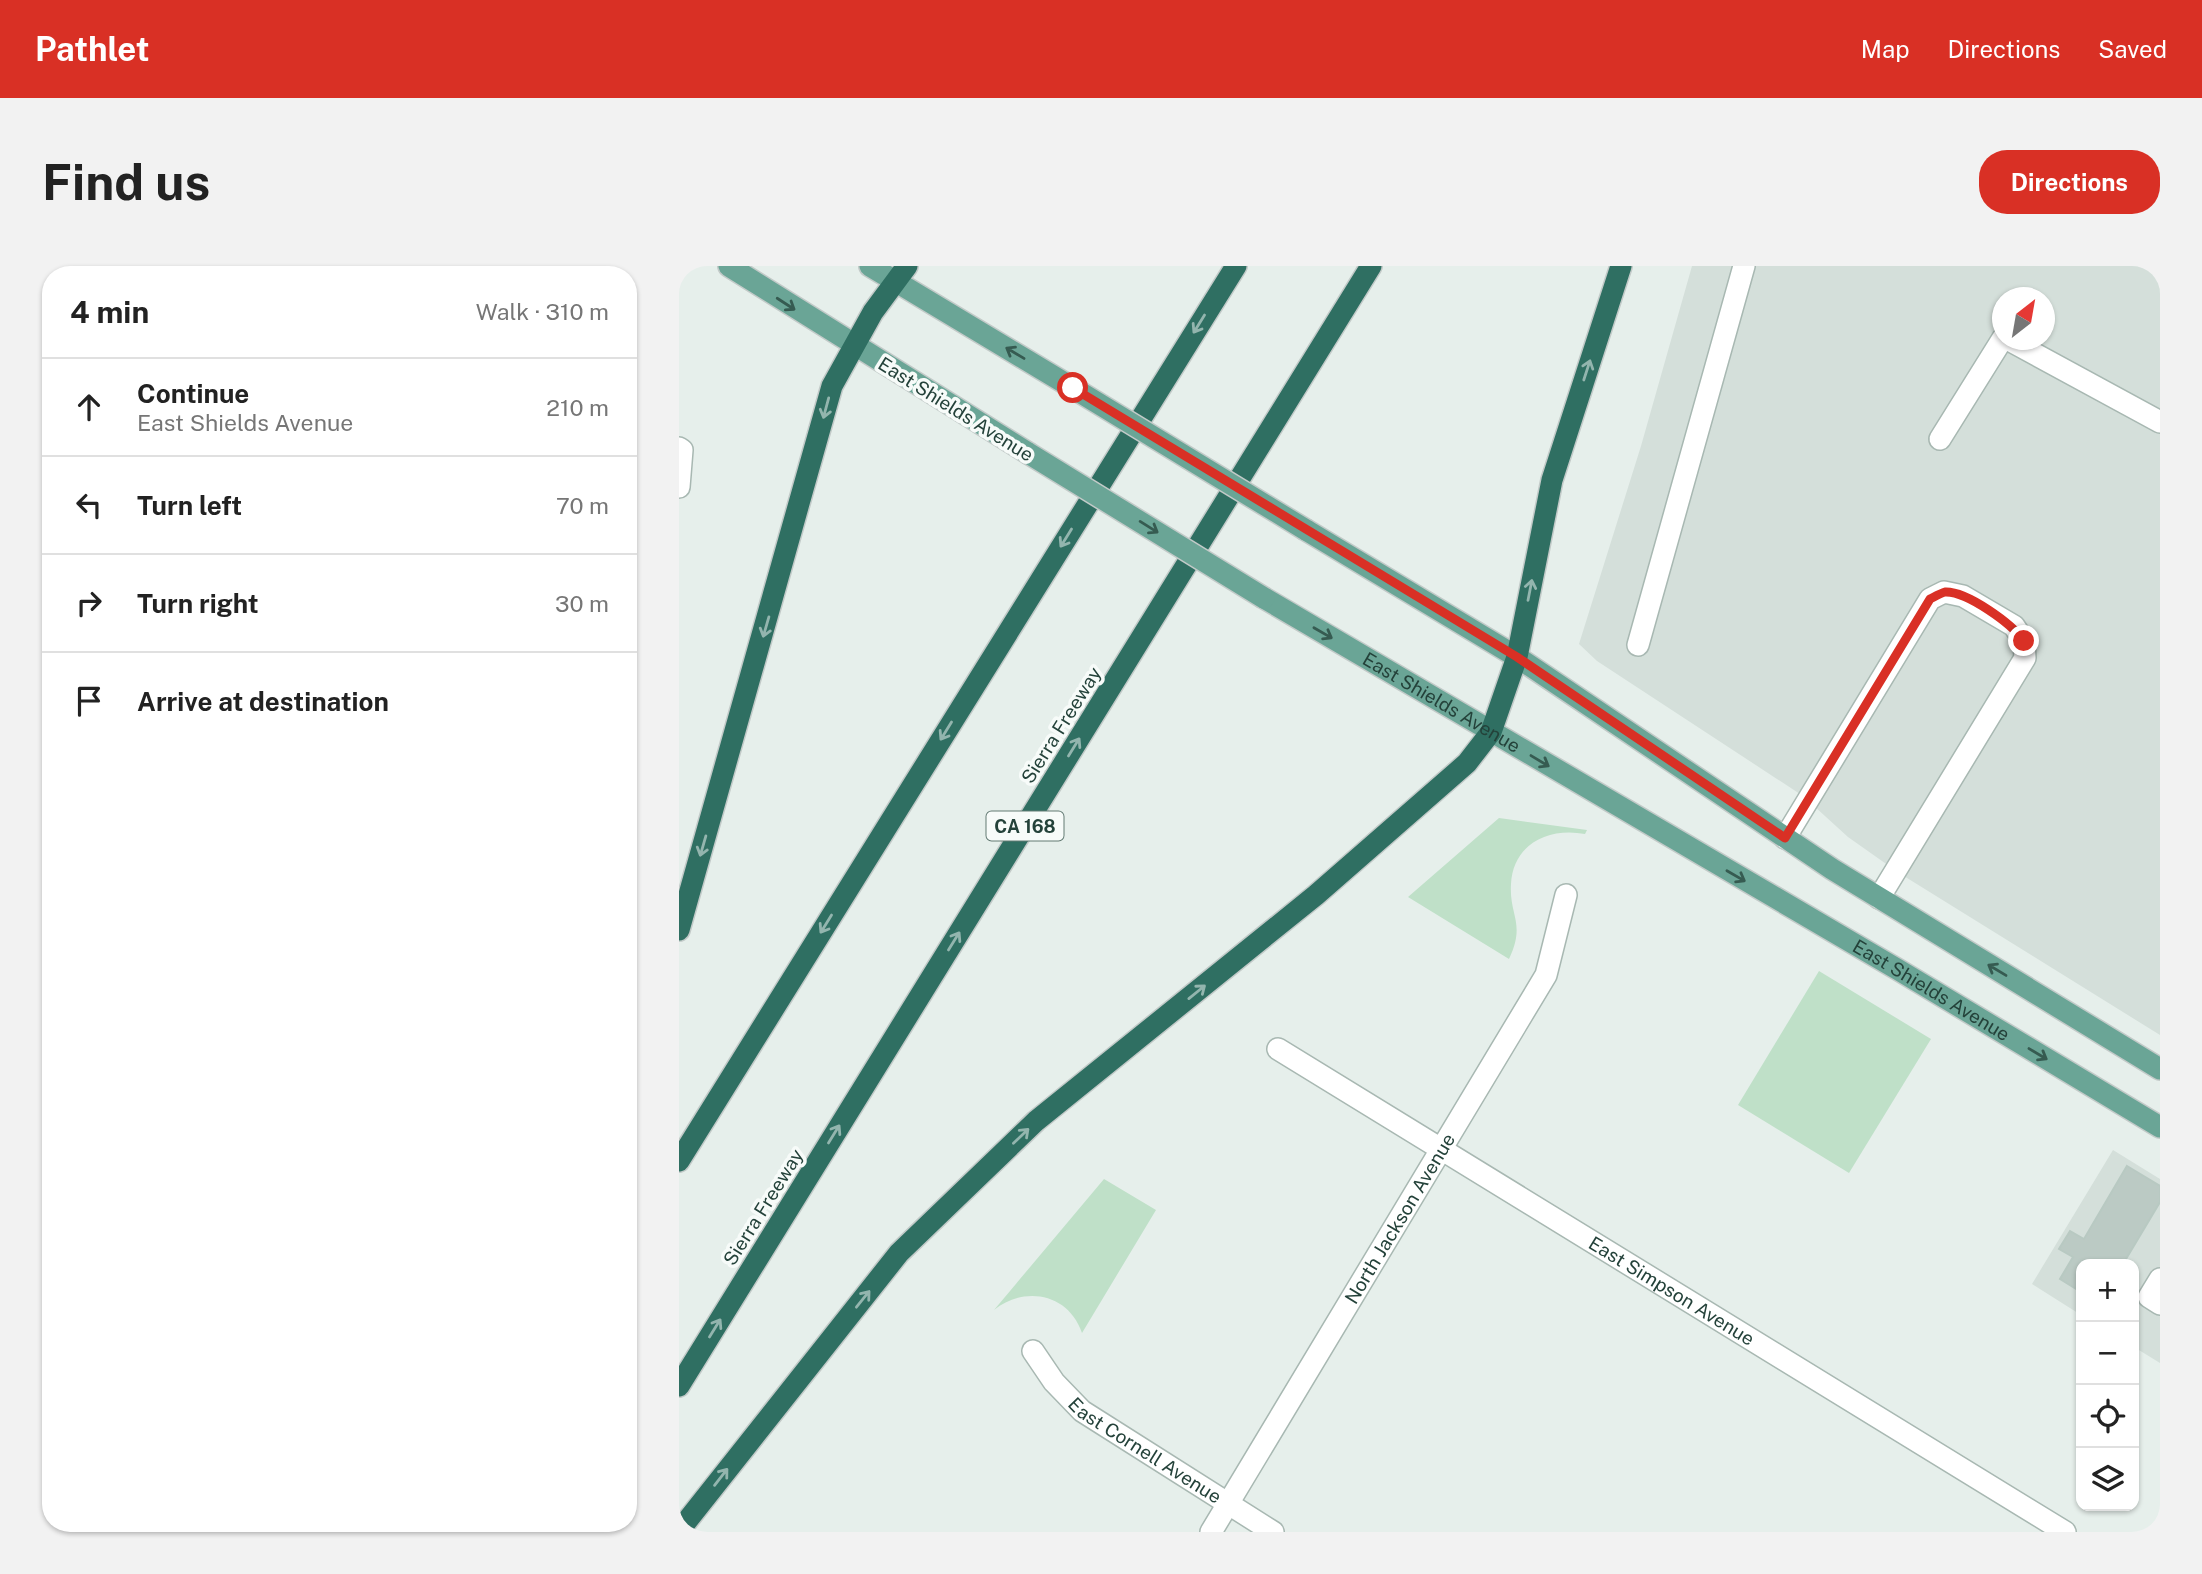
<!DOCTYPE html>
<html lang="en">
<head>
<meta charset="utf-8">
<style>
  body { margin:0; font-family:"Public Sans",sans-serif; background:#f2f2f2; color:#222 }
  .controls { position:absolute; right:21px; bottom:21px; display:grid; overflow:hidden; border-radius:14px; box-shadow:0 2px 5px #0004 }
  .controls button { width:63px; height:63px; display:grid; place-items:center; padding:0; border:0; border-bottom:2px solid #e0e0e0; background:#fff; color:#222; font:35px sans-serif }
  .compass { position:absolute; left:1313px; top:21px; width:63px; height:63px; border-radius:50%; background:#fff; box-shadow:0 2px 5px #0004; rotate:31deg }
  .stop { position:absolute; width:21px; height:21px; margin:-16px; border:5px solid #d93025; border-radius:50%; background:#fff }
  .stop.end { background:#d93025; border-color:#fff; box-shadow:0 2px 7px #0008 }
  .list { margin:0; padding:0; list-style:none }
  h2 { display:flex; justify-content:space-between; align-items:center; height:91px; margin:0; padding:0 28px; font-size:30px }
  h2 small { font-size:23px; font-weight:400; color:#767676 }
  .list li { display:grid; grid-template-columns:46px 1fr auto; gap:21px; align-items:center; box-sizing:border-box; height:98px; padding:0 28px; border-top:2px solid #e0e0e0 }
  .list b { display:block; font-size:26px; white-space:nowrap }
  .list p { margin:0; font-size:23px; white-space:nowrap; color:#767676 }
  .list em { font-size:23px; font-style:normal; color:#767676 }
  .icon { flex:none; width:38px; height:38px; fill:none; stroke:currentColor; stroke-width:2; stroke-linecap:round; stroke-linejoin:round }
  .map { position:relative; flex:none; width:1481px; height:1266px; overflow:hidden; border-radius:28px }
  header { display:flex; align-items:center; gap:42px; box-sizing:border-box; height:98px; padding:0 35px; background:#d93025; color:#fff }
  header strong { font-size:33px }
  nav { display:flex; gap:38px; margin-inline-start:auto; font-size:24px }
  .intro { display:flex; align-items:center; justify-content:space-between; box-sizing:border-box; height:168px; padding:0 42px }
  h1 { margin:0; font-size:49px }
  .button { padding:18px 32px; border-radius:28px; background:#d93025; color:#fff; font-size:24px; font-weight:700 }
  main { display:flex; gap:42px; padding:0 42px }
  aside { flex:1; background:#fff; border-radius:28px; box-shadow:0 2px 5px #0004 }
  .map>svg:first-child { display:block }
  .built { fill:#d4dfda; fill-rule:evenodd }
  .green { fill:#bfe0c8 }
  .building { fill:#bbcac4; stroke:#b8c9c2; stroke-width:2 }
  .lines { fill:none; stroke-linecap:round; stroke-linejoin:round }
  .minor-casing { stroke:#a8b8b2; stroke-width:24 }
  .major-casing { stroke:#c2cac8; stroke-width:24 }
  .highway-casing { stroke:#c2cac8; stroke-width:24 }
  .minor { stroke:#fff; stroke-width:21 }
  .major { stroke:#6aa596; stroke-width:21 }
  .highway { stroke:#2f6f62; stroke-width:21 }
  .major-bridge-casing { stroke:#c2cac8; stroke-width:24; stroke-linecap:butt }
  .major-bridge { stroke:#6aa596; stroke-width:21 }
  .oneway { stroke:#365b51 }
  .oneway2 { stroke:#93b5ae }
  .route { stroke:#d93025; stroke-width:9 }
  .labels { text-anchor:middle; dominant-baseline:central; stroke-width:7; stroke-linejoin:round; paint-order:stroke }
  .shield { fill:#f7fbf9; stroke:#637a73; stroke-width:2 }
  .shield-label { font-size:18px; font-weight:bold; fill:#24423a }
  .street-label { font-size:19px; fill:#24423a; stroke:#f7fbf9 }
</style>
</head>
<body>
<header>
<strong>Pathlet</strong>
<nav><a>Map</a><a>Directions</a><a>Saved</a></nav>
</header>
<div class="intro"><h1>Find us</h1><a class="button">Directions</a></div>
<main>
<aside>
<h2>4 min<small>Walk · 310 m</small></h2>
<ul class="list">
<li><svg class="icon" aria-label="ahead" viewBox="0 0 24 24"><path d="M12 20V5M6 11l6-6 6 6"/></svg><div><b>Continue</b><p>East Shields Avenue</p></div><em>210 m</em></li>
<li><svg class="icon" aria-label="left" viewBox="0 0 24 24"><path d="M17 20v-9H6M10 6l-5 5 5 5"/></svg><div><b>Turn left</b></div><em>70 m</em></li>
<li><svg class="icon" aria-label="right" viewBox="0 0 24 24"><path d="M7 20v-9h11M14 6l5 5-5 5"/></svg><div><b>Turn right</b></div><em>30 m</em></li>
<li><svg class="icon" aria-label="arrive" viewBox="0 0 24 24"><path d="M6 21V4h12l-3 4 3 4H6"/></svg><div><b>Arrive at destination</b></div></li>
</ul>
</aside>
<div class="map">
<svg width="1481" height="1266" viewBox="0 0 1481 1266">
  <rect width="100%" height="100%" fill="#e6efeb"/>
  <g class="built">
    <path d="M1013 0H1481V769L1220 607 1169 571 1124 530 918 395 900 378 962 180ZM1324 32H1366V74H1324Z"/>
    <polygon points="1434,884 1481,913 1481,1097 1455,1081 1455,998 1402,998 1402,1049 1353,1018"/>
  </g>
  <g class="green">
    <path d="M820 552 908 564 906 568C871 561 834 577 832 618 830 650 847 657 830 693L729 631Z"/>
    <polygon points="1140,705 1252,773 1170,907 1059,839"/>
    <path d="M425 913 477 944 403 1067C390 1028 346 1019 315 1044Z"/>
  </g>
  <polygon class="building" points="1448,900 1481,920 1481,936 1444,998 1402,998 1402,1026 1381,1013 1394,991 1380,983 1391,965 1405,973"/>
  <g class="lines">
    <g class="minor-casing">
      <g id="minor">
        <polyline points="1330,74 1481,156"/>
        <polyline points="1261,173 1324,72"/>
        <polyline points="0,182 3,184 0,221"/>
        <polyline points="959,379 1065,0"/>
        <polyline points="1106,572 1251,333 1265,326 1284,330 1335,360 1345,375 1346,392 1200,632"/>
        <path id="s1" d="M599 783 1386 1266"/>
        <polyline points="1481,1013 1470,1031 1481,1038"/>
        <path id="s2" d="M354 1085 375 1116 403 1145 594 1266"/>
        <path id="s3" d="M532 1266 867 709 887 629"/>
      </g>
    </g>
    <g class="major-casing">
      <g id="major">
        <polyline points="50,0 349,187"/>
        <polyline points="191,0 394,122"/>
        <polyline points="627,264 838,391 1153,603 1481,803"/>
        <path id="s4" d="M585 332 1218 703 1481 861"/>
      </g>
    </g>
    <g class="highway-casing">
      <g id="highway">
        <polyline points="0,664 153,120 194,46 228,0"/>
        <polyline points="0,895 557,0"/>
        <polyline points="0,1120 692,0"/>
        <polyline points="0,1265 220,987 357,855 637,629 788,497 812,466 838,391 873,214 942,0"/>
      </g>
    </g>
    <use href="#minor" class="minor"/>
    <use href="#major" class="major"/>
    <use href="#highway" class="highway"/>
    <g class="major-bridge-casing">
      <g id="major-bridge">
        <polyline points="394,122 627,264"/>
        <polyline points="349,187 585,332"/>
      </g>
    </g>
    <use href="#major-bridge" class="major-bridge"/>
  </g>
  <defs><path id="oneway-shaft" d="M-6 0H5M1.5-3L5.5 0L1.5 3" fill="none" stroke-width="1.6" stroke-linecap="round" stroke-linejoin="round" transform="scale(1.75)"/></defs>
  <g class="oneway">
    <use href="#oneway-shaft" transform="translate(107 38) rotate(33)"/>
    <use href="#oneway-shaft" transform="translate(336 87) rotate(-149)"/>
    <use href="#oneway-shaft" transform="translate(470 261) rotate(32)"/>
    <use href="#oneway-shaft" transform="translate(644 367) rotate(30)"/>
    <use href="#oneway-shaft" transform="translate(861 495) rotate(31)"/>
    <use href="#oneway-shaft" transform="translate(1057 610) rotate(30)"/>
    <use href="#oneway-shaft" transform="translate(1318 704) rotate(-149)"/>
    <use href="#oneway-shaft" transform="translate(1359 788) rotate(31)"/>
  </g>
  <g class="oneway2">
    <use href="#oneway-shaft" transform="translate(520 58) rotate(122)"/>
    <use href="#oneway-shaft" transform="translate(908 104) rotate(-72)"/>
    <use href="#oneway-shaft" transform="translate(147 142) rotate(105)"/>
    <use href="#oneway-shaft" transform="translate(387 272) rotate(122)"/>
    <use href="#oneway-shaft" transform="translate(851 324) rotate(-79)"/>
    <use href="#oneway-shaft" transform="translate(87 361) rotate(106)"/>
    <use href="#oneway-shaft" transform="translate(267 465) rotate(122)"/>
    <use href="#oneway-shaft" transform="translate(395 481) rotate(-58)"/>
    <use href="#oneway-shaft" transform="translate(24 580) rotate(106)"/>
    <use href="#oneway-shaft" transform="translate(147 658) rotate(122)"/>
    <use href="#oneway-shaft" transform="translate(275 675) rotate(-58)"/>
    <use href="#oneway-shaft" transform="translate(518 726) rotate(-39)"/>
    <use href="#oneway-shaft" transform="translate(155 868) rotate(-58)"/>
    <use href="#oneway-shaft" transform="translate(342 870) rotate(-44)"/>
    <use href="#oneway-shaft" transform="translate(184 1033) rotate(-51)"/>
    <use href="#oneway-shaft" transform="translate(36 1062) rotate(-58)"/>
    <use href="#oneway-shaft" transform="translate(42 1211) rotate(-52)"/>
  </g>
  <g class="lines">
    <path class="route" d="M394 122 838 391 1106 572 1251 333C1255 331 1262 327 1266 326 1288 325 1333 358 1345 375"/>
  </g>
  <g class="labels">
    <rect class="shield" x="307.5" y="545.5" width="77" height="29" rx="5"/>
    <g class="shield-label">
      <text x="346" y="560">CA 168</text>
    </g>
    <g class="street-label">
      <text transform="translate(277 143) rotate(32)">East Shields Avenue</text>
      <text stroke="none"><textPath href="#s4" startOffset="206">East Shields Avenue</textPath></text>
      <text transform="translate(382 459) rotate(-58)">Sierra Freeway</text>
      <text stroke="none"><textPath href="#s4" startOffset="774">East Shields Avenue</textPath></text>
      <text transform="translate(84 941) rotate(-58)">Sierra Freeway</text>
      <text stroke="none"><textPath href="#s3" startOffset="366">North Jackson Avenue</textPath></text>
      <text stroke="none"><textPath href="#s1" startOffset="462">East Simpson Avenue</textPath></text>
      <text stroke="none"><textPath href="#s2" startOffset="152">East Cornell Avenue</textPath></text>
    </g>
  </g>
</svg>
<div class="controls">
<button>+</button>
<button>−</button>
<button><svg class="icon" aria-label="locate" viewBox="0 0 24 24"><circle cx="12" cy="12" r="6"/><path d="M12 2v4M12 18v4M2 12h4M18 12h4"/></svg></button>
<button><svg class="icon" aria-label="layers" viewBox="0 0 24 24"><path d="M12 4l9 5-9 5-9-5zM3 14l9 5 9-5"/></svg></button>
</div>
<svg class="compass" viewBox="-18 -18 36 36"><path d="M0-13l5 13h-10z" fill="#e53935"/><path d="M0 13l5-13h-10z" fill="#767676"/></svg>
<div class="stop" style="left:394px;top:122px"></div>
<div class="stop end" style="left:1345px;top:375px"></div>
</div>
</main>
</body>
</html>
